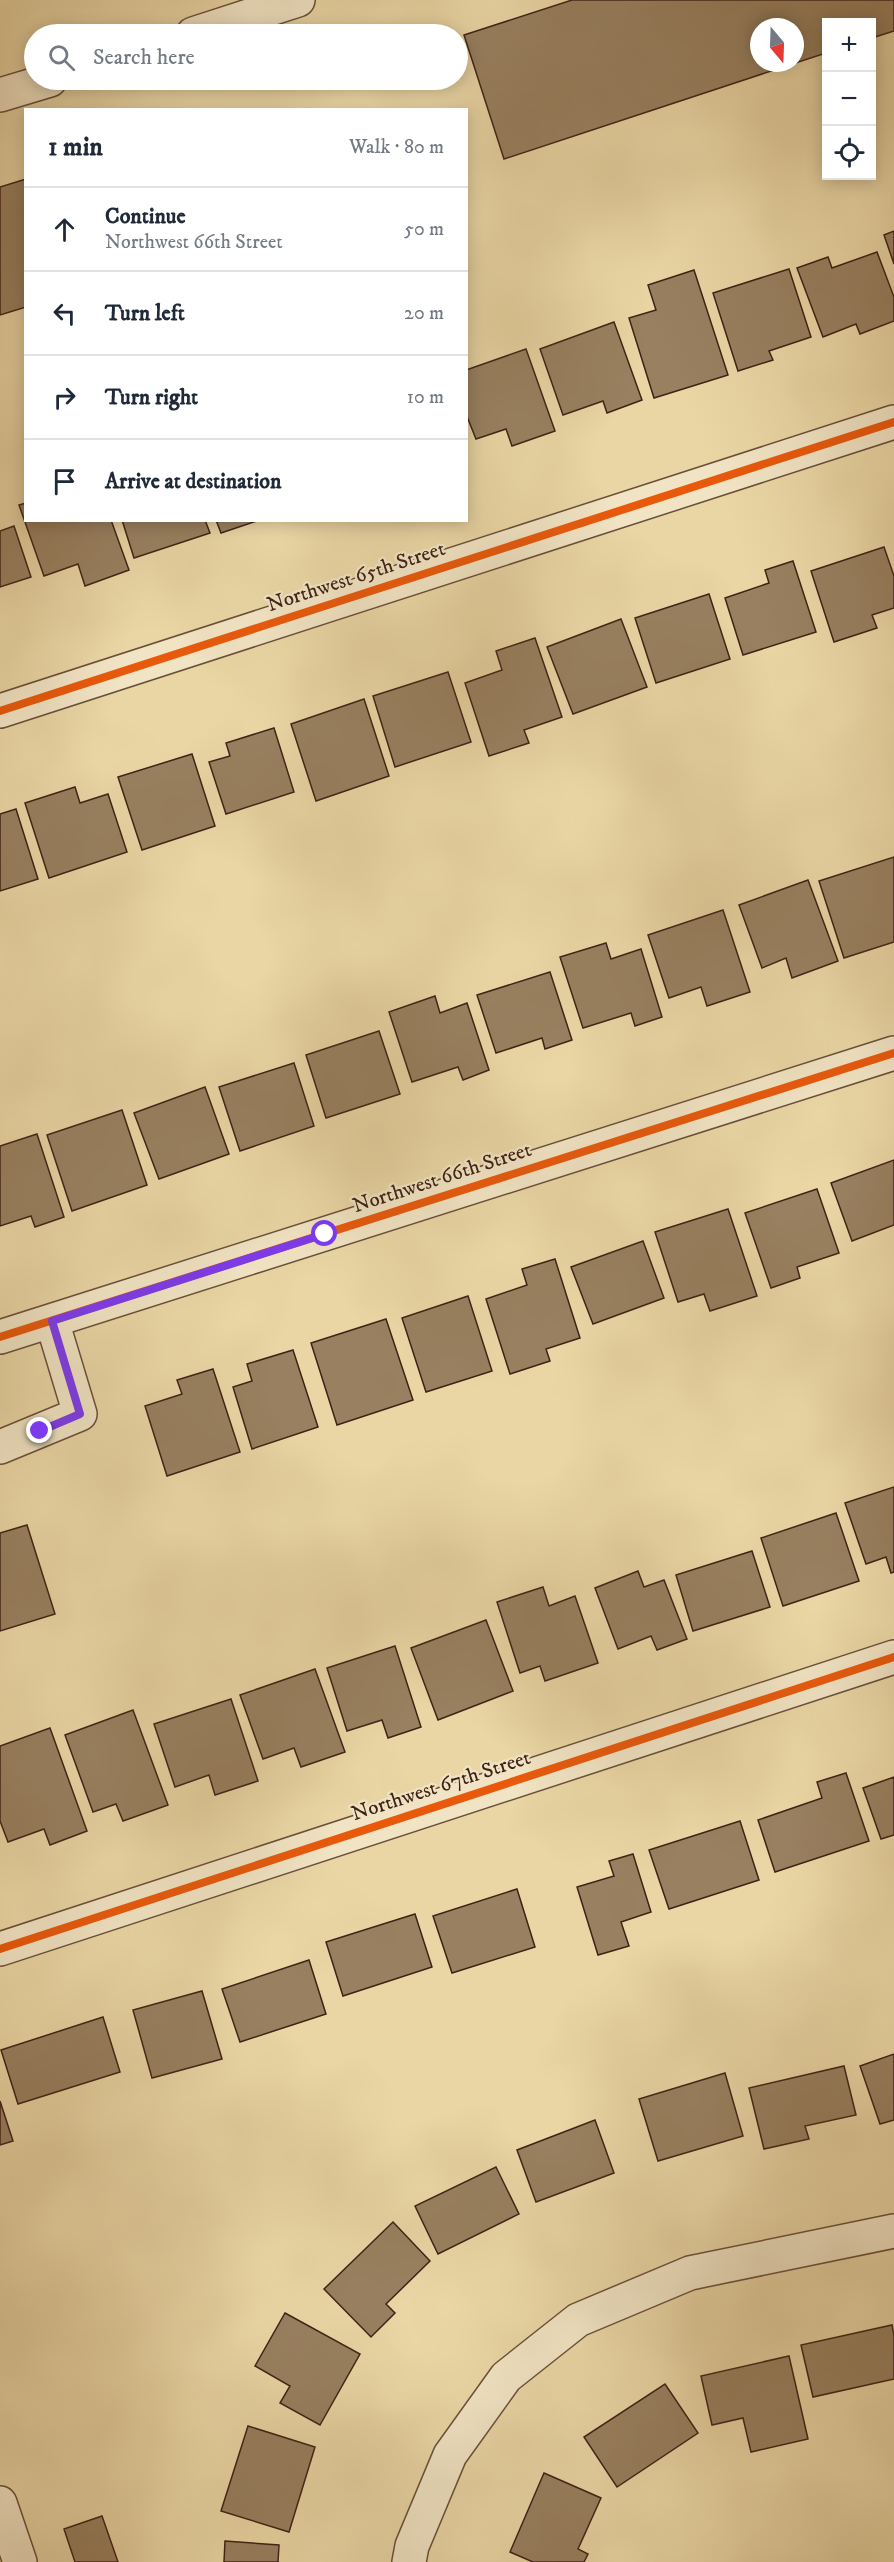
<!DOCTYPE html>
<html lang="en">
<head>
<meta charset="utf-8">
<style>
  body { margin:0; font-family:"IM FELL DW Pica",serif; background:#f6f6f7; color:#1f2937 }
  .controls { position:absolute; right:18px; top:18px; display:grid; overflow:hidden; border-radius:0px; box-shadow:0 3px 15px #0003 }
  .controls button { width:54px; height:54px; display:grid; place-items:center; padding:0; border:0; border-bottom:2px solid #e0e1e3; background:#fff; color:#1f2937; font:30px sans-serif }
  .compass { position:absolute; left:750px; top:18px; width:54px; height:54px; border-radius:50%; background:#fff; box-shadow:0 3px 15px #0003; rotate:161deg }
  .stop { position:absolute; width:18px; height:18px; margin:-14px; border:4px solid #7c3aed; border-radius:50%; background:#fff }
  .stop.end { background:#7c3aed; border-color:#fff; box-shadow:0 2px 6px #0008 }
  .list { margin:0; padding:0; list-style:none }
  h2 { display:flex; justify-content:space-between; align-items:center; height:78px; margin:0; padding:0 24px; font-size:26px }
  h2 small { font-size:20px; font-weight:400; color:#747a83 }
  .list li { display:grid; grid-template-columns:39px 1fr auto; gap:18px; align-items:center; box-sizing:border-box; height:84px; padding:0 24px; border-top:2px solid #e0e1e3 }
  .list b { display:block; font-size:22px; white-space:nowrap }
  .list p { margin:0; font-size:20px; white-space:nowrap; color:#747a83 }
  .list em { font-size:20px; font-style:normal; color:#747a83 }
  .icon { flex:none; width:33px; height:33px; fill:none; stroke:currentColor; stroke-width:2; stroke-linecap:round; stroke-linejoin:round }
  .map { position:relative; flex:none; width:894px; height:2562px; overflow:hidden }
  .search { position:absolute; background:#fff; box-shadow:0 3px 15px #0003; left:24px; top:24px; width:444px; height:66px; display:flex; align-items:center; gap:15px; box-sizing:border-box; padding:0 21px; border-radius:33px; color:#747a83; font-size:22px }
  .panel { position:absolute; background:#fff; box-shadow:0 3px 15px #0003; left:24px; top:108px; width:444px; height:414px; border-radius:0px }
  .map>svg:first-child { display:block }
  .building { fill:#988060; stroke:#3f2216; stroke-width:1.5; fill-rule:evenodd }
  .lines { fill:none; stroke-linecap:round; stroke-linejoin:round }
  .minor-casing { stroke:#6a4f3a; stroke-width:36 }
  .minor { stroke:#f1e4c4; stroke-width:33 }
  .cycleway-casing { stroke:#f1e4c4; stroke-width:11 }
  .cycleway { stroke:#e8590c; stroke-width:8 }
  .route { stroke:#7c3aed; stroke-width:8 }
  .labels { text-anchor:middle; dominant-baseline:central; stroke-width:4.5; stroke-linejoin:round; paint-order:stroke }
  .street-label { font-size:21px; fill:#3f2216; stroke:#f1e4c4 }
</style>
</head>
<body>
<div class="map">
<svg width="894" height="2562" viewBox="0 0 894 2562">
  <rect width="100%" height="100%" fill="#ead6a5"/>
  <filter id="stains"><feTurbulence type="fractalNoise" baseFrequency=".00333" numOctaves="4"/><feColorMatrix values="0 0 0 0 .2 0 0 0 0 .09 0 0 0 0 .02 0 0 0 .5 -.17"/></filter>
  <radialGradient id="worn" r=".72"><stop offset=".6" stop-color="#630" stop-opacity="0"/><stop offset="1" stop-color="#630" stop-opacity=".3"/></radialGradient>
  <g class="building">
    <path d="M572 0H894V31L872 38V22H826V53L504 159 464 35ZM759 27H795V63H759Z"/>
    <polygon points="26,179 26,307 0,315 0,187"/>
    <polygon points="894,231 894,264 884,235"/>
    <polygon points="877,252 894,297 894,321 860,334 856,324 823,337 797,268 828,257 832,268"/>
    <polygon points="789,269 811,337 769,351 773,360 738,371 713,293"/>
    <polygon points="694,270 728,375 654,398 629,318 656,310 648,285"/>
    <polygon points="614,322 642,400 607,413 603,401 563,415 540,349"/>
    <polygon points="526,349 555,431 512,446 506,429 476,439 466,414 466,370"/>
    <polygon points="26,503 26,520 111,520 129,570 85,586 78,564 44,576 19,505"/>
    <polygon points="122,520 205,520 210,533 134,558"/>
    <polygon points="216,520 260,520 221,533"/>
    <polygon points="14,526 31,577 0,587 0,531"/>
    <polygon points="884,547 894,576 894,608 872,615 877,628 834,642 811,571"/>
    <polygon points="793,561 816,632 743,655 725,598 769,583 765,570"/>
    <polygon points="709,594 730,659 656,683 635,618"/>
    <polygon points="621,619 647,687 573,714 547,647"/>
    <polygon points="535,638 562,717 524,730 529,743 489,756 465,683 502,670 496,651"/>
    <polygon points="448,672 471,742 395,767 373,696"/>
    <polygon points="364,699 389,776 316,801 291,724"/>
    <polygon points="274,728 294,792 226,814 209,762 230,756 226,743"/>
    <polygon points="192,754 215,826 142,850 118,777"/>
    <polygon points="75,787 80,803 108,794 127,852 49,878 25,803"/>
    <polygon points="16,809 38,879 0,891 0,814"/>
    <polygon points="894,857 894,942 844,958 819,881"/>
    <polygon points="808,880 838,961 792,978 786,958 762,968 739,905"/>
    <polygon points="723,910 750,992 707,1006 701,987 669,998 648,935"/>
    <polygon points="606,943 611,959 641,949 662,1017 635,1026 631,1013 583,1028 560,957"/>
    <polygon points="550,972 572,1040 545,1049 542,1038 496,1053 477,995"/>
    <polygon points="435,996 440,1013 467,1003 489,1070 463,1080 458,1067 412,1082 389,1012"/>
    <polygon points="379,1031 400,1094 326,1118 306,1055"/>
    <polygon points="294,1063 314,1126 240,1151 219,1087"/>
    <polygon points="205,1087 229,1154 159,1179 134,1113"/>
    <polygon points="122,1110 147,1185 72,1211 47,1135"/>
    <polygon points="37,1134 64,1217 35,1227 31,1216 0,1226 0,1146"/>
    <polygon points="894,1160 894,1225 852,1241 831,1183"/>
    <polygon points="817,1189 839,1253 797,1267 800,1278 771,1288 745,1213"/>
    <polygon points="728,1209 757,1296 710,1311 704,1294 678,1302 655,1232"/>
    <polygon points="643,1241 664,1298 593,1324 571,1267"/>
    <polygon points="555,1259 580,1338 546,1349 550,1361 510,1374 486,1299 527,1285 522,1269"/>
    <polygon points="468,1296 492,1371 426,1392 402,1318"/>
    <polygon points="386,1319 413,1400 337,1425 311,1343"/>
    <polygon points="293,1350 318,1427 252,1449 233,1387 252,1381 247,1364"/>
    <polygon points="213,1369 240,1452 167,1476 145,1406 182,1394 177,1380"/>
    <polygon points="894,1487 894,1572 891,1573 886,1557 866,1564 845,1503"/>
    <polygon points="836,1513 859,1581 783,1606 761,1538"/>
    <polygon points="27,1525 55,1614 0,1631 0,1533"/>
    <polygon points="752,1551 770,1607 693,1631 676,1575"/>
    <polygon points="638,1571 644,1587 664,1580 687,1639 657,1650 651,1636 618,1649 595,1588"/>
    <polygon points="543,1587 549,1606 575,1596 598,1663 545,1681 540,1666 520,1673 497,1602"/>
    <polygon points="486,1620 513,1691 438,1720 411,1648"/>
    <polygon points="395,1646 421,1727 388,1738 382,1720 347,1731 327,1668"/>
    <polygon points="315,1669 345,1752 301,1767 294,1748 263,1759 240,1695"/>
    <polygon points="231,1699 258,1781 215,1795 209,1775 175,1787 154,1724"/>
    <polygon points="133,1710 168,1805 123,1821 116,1804 93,1812 65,1735"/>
    <polygon points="50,1728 87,1831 50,1845 44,1829 8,1842 0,1821 0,1746"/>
    <polygon points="846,1773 869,1841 775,1872 758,1820 822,1798 817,1782"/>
    <polygon points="894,1777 894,1835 881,1839 863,1788"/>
    <polygon points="740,1821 759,1880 669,1909 649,1850"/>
    <polygon points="633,1854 651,1912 621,1922 629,1946 598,1955 577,1887 614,1876 609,1861"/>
    <polygon points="517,1889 535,1947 452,1973 433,1916"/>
    <polygon points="415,1914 432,1967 343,1996 326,1942"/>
    <polygon points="309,1960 326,2014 240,2042 222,1989"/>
    <polygon points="202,1991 222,2059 152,2078 133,2010"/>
    <polygon points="103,2017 120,2072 18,2104 1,2050"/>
    <polygon points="894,2054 894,2120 880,2124 860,2066"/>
    <polygon points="844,2066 856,2115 805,2126 809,2139 764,2149 749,2088"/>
    <polygon points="725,2073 743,2136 658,2161 639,2099"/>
    <polygon points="0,2101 13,2141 0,2145"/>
    <polygon points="595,2120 614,2173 536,2202 517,2150"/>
    <polygon points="496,2167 519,2214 438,2254 415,2206"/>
    <polygon points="393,2222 430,2261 386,2304 395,2313 371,2337 324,2289"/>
    <polygon points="285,2313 360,2354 320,2425 280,2403 290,2386 255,2366"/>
    <polygon points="892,2325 894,2336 894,2379 813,2397 801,2345"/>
    <polygon points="789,2356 808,2439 751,2452 743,2418 712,2425 701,2376"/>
    <polygon points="665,2384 698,2433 617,2487 584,2437"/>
    <polygon points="248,2426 315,2447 289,2532 221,2511"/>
    <polygon points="544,2473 601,2498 578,2549 588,2554 584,2562 533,2562 510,2552"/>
    <polygon points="102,2516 118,2562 75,2562 64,2529"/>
    <polygon points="225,2541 279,2545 278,2562 224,2562"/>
  </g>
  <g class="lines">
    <g class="minor-casing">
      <g id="minor">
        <polyline points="193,34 298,0"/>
        <polyline points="0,95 50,80"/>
        <polyline points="0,711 894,422"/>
        <polyline points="0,1337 894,1053"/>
        <polyline points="0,1447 80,1414 52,1321"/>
        <polyline points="0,1949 894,1657"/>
        <polyline points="0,2503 20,2562"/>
        <polyline points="409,2562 412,2546 450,2455 506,2377 578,2320 690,2273 894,2231"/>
      </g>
    </g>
    <use href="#minor" class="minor"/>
    <g class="cycleway-casing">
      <g id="cycleway">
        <polyline points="0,711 894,422"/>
        <polyline points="0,1337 894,1053"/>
        <polyline points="0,1949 894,1657"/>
      </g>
    </g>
    <use href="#cycleway" class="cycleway"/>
  </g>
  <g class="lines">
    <polyline class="route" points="40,1431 80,1414 52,1321 325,1234"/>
  </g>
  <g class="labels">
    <g class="street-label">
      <text transform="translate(356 577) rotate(-18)">Northwest 65th Street</text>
      <text transform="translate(442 1178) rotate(-18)">Northwest 66th Street</text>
      <text transform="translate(441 1786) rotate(-18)">Northwest 67th Street</text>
    </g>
  </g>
  <rect width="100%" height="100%" filter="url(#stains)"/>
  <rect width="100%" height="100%" fill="url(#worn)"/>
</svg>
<div class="controls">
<button>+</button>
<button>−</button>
<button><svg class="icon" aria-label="locate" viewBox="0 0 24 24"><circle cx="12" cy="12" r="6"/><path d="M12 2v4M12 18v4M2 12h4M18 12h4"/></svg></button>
</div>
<svg class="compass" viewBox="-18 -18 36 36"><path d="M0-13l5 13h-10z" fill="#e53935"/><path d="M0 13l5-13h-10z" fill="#747a83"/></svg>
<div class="stop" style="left:325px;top:1234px"></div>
<div class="stop end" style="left:40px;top:1431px"></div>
<div class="search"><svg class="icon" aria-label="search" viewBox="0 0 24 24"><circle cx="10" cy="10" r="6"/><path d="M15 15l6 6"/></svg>Search here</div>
<section class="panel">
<h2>1 min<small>Walk · 80 m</small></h2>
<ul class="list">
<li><svg class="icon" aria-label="ahead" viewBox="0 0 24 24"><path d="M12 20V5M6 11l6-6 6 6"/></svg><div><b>Continue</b><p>Northwest 66th Street</p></div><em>50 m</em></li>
<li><svg class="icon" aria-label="left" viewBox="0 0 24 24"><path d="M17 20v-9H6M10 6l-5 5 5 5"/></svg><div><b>Turn left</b></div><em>20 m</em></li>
<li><svg class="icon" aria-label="right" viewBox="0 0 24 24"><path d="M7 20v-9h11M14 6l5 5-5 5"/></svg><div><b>Turn right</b></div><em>10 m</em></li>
<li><svg class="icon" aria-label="arrive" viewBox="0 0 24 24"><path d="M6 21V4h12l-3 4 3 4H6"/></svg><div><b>Arrive at destination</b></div></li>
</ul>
</section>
</div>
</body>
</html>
